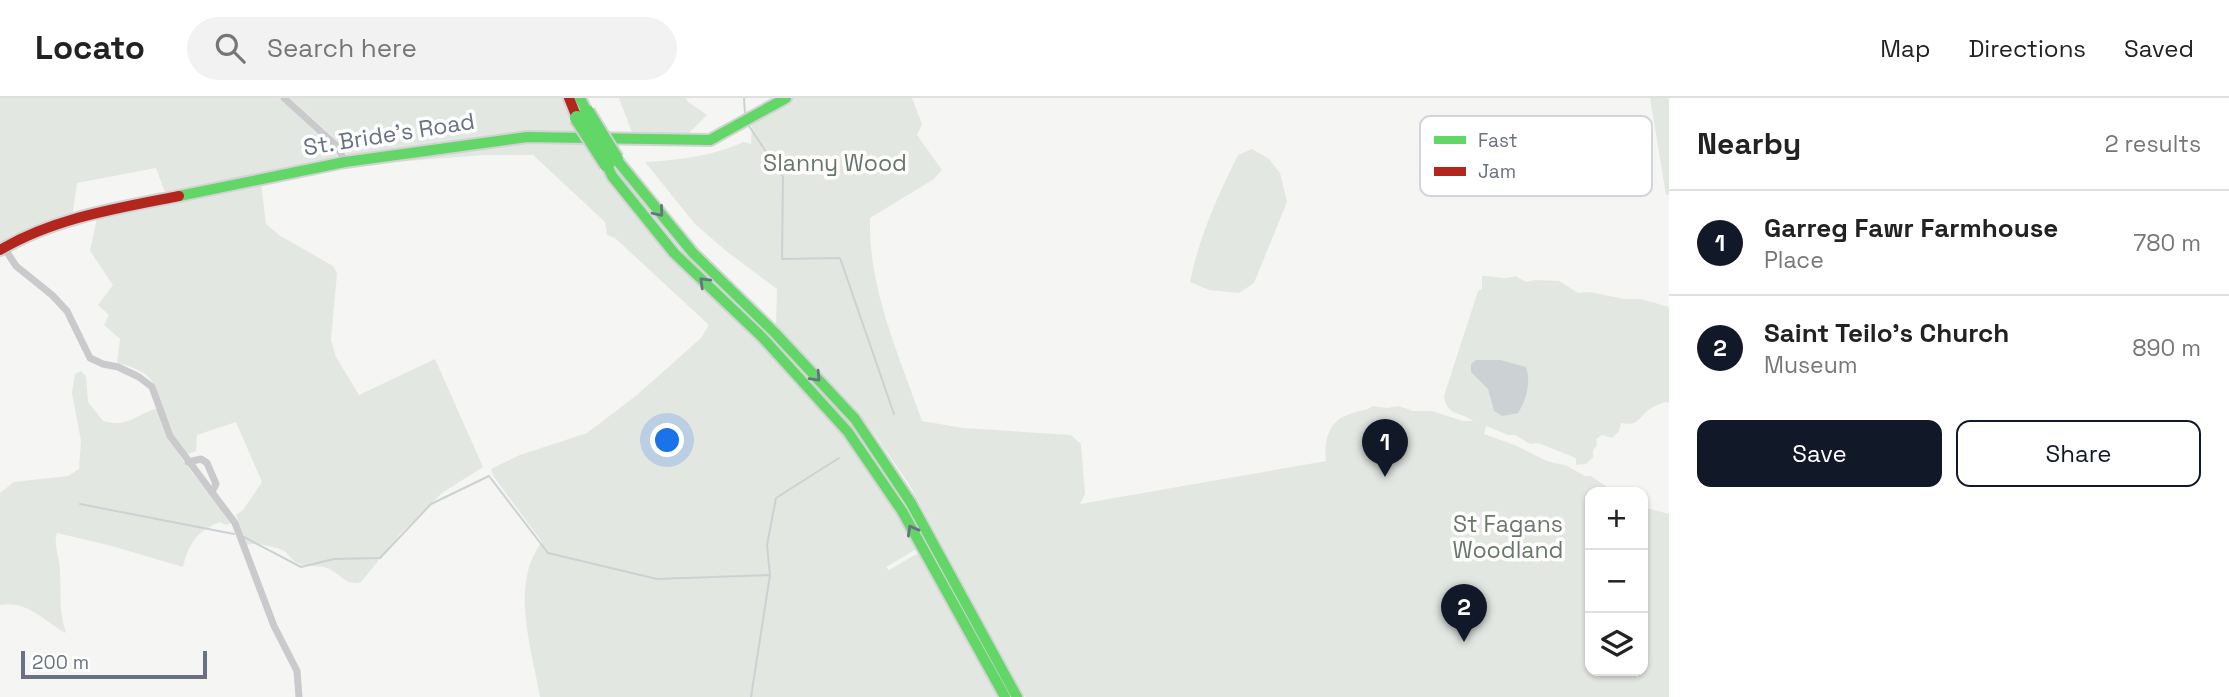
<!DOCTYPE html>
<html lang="en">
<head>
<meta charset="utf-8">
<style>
  body { margin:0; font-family:"Space Grotesk",sans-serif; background:#f2f2f2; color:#222 }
  .controls { position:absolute; right:21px; bottom:21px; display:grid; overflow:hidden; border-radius:14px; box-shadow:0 2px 5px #0004 }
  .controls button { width:63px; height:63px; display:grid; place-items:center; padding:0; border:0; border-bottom:2px solid #e0e0e0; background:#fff; color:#222; font:35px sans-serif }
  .scale { position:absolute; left:21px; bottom:18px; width:186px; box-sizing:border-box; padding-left:7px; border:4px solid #687282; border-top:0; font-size:19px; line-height:24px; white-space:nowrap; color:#687282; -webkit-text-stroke:5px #fff; paint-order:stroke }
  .you { position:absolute; left:668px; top:343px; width:24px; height:24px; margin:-18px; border:5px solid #fff; border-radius:50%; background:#1a73e8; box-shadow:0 0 0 10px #1a73e833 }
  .badge { display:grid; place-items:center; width:46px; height:46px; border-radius:50%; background:#111827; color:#fff; font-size:23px; font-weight:700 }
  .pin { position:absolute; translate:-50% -58px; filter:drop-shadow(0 2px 4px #0008) }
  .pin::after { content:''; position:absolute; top:37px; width:24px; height:21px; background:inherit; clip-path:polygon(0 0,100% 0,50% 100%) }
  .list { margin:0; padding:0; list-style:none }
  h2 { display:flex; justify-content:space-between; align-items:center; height:91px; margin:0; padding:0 28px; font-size:30px }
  h2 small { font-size:23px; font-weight:400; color:#767676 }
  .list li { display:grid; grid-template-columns:46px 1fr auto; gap:21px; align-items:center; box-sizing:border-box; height:105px; padding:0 28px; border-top:2px solid #e0e0e0 }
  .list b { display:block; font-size:26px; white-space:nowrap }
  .list p { margin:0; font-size:23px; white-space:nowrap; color:#767676 }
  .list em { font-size:23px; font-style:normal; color:#767676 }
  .actions { display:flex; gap:14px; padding:21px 28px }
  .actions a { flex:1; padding:16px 0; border:2px solid #111827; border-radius:14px; text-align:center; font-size:24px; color:#111827 }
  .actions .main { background:#111827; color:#fff }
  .icon { flex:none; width:38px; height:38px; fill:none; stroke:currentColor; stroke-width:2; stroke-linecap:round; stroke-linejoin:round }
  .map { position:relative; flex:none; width:1669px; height:599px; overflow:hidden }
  header { display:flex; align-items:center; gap:42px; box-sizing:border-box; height:98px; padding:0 35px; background:#fff; border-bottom:2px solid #e0e0e0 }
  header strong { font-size:33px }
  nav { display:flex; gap:38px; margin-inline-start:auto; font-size:24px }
  .search { width:490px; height:63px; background:#f2f2f2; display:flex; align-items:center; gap:18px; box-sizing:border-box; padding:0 24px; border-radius:38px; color:#767676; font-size:26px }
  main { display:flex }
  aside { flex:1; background:#fff }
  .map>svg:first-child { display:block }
  .green { fill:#e3e7e2 }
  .water { fill:#ccd1d4 }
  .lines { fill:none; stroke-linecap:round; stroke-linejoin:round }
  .stream { stroke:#ccd1d4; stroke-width:2 }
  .fast-casing { stroke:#d2d3d3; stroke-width:14 }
  .jam-casing { stroke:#d2d3d3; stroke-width:14 }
  .street { stroke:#cacacc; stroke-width:7 }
  .fast { stroke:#63d668; stroke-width:10 }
  .jam { stroke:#b3261e; stroke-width:10 }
  .fast-bridge-casing { stroke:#d1d1d2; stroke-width:18; stroke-linecap:butt }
  .fast-bridge { stroke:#63d668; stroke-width:14 }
  .oneway { stroke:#687282 }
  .labels { text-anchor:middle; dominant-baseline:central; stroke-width:7; stroke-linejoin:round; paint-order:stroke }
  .street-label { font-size:23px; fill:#687282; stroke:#fff }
  .park-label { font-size:23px; fill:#677966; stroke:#fff }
  .key { fill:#fff; stroke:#d2d5da; stroke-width:2 }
  .key-label { font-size:19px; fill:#687282 }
</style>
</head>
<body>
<header>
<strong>Locato</strong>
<div class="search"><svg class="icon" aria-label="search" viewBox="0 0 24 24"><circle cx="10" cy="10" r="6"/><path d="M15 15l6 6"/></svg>Search here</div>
<nav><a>Map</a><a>Directions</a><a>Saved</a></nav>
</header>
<main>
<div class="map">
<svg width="1669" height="599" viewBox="0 0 1669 599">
  <rect width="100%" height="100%" fill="#f5f5f4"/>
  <g class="green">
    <polygon points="0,0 279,0 335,48 338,56 332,64 166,97 156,70 77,85 72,120 0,149"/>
    <polygon points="290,0 563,0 581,37 362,57 346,56 334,40"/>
    <polygon points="619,0 686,0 688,4 707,17 686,38 633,37"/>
    <path d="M773 0H912L922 26 917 37 942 72 934 81 870 120C868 190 899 257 922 323L963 330 1071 337 1081 346 1085 396 1080 406 1326 363C1324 346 1327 326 1345 318 1354 313 1363 314 1373 308L1387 310 1399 308 1413 313H1432L1463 323H1473C1460 313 1447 319 1444 298L1478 193 1482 191V178C1494 177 1502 183 1515 178L1526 184 1534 182 1559 183 1578 195 1590 194 1624 201H1641L1669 209V305L1666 304C1659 306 1649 310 1645 315 1635 325 1636 327 1621 325L1619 333 1612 340 1602 337 1596 341 1597 347 1593 352V359L1586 366 1576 367V360L1538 345 1530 346 1515 337H1508L1486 328 1484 336 1517 348 1547 363 1567 368 1585 378H1591L1614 394H1590V573H1643V409L1669 416V599H1025L909 386 868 327 776 227 777 191 725 152 695 126 645 64C680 62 712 58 744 44L751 46 752 23Z"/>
    <polygon points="1650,0 1669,0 1669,97 1666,97"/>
    <path d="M523 43H584L602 69 839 328 918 450 886 469 889 472 920 454 999 599H540C532 551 509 486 542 444L494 379 491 371 520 357 587 335 637 297 701 240 709 227 615 140 607 137 605 124 533 57H483L359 67Z"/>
    <path d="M1252 51 1269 61 1280 75 1287 104 1254 185 1239 195 1209 192 1190 184C1199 139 1218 97 1238 57Z"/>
    <path d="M261 85 266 126 279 137 333 168 337 175 331 242 336 259 359 297 435 261 483 369 442 395 400 436 361 484C346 489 339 474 327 470 319 467 309 469 300 466 292 464 290 457 284 453 277 449 254 444 247 447L236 417 243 412 262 384 236 324 197 337 196 353 185 357C178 345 170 332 165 318 153 284 157 275 117 265L120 241 104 227 109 217 98 207 113 187 90 153 97 120Z"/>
    <path d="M81 273 86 278 88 304 103 323C129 330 136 316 158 310 168 355 206 387 231 425L226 427 220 424C197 432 188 447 183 469L112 448 57 435C53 447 60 460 60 473 61 494 59 515 66 535 43 523 28 502 0 507V395L14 384 68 378 79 371 81 343 72 295 75 276Z"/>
  </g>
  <path class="water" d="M1476 262H1500L1526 269C1531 284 1527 301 1518 315L1502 318 1494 313 1488 291 1471 274V266Z"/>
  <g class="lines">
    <g class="stream">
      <polyline points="744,0 745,16"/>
      <polyline points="747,25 783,79 782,161 840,160 894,316"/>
      <polyline points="80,406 234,436"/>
      <polyline points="244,439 301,469 334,461 380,460 431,406 489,378 548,455 657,481 770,477 751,599"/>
      <polyline points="770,477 767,447 776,400 839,360"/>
    </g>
    <g class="fast-casing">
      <g id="fast">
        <polyline points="580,0 587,14"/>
        <polyline points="616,61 693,155 775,235 855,321 911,405 1017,599"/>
        <polyline points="607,67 612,78 674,155 763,240 848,334 902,413 1005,599"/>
        <polyline points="179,98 345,64 527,39 710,42 786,0"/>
      </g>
    </g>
    <g class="jam-casing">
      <g id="jam">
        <polyline points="569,0 577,20"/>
        <path d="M0 152C54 120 118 110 179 98"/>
      </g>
    </g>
    <g class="street">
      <polyline points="284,0 338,49 345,64"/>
      <polyline points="5,151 16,168 52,197 67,213 90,260 103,266 118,269 139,279 152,289 170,338 235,425 274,528 297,573 299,599"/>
      <polyline points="188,364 201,361 207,365 216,386 212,394"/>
    </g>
    <use href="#fast" class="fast"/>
    <use href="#jam" class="jam"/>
    <g class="fast-bridge-casing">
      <g id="fast-bridge">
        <polyline points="587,14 616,61"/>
        <polyline points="577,20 607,67"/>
      </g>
    </g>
    <use href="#fast-bridge" class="fast-bridge"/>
  </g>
  <defs><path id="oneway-chevron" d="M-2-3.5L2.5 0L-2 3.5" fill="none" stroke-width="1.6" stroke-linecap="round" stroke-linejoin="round" transform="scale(1.75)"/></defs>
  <g class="oneway">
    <use href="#oneway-chevron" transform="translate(659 114) rotate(50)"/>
    <use href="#oneway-chevron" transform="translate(704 184) rotate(-136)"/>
    <use href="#oneway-chevron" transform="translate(816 279) rotate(47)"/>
    <use href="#oneway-chevron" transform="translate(912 432) rotate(-119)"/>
  </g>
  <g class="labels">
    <g class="street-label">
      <text transform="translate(389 36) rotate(-9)">St. Bride's Road</text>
    </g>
    <g class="park-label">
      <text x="835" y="65">Slanny Wood</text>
      <text x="1508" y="426">St Fagans<tspan x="1508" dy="26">Woodland</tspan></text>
    </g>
  </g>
  <rect x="1420" y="18" width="232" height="80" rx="10" class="key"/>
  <rect x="1434" y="38" width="32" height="8" fill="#63d668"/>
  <rect x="1434" y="69" width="32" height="9" fill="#b3261e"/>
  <g class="key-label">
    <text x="1478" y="49">Fast</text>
    <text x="1478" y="80">Jam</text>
  </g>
</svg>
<div class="controls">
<button>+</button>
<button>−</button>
<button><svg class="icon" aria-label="layers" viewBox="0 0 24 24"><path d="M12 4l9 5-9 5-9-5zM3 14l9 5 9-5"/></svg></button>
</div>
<div class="scale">200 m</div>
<div class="you"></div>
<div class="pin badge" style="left:1385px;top:379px">1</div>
<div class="pin badge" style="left:1464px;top:544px">2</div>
</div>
<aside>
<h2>Nearby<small>2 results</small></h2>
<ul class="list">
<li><span class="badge">1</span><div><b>Garreg Fawr Farmhouse</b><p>Place</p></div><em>780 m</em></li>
<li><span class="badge">2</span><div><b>Saint Teilo's Church</b><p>Museum</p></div><em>890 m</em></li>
</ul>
<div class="actions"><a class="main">Save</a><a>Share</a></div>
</aside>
</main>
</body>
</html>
